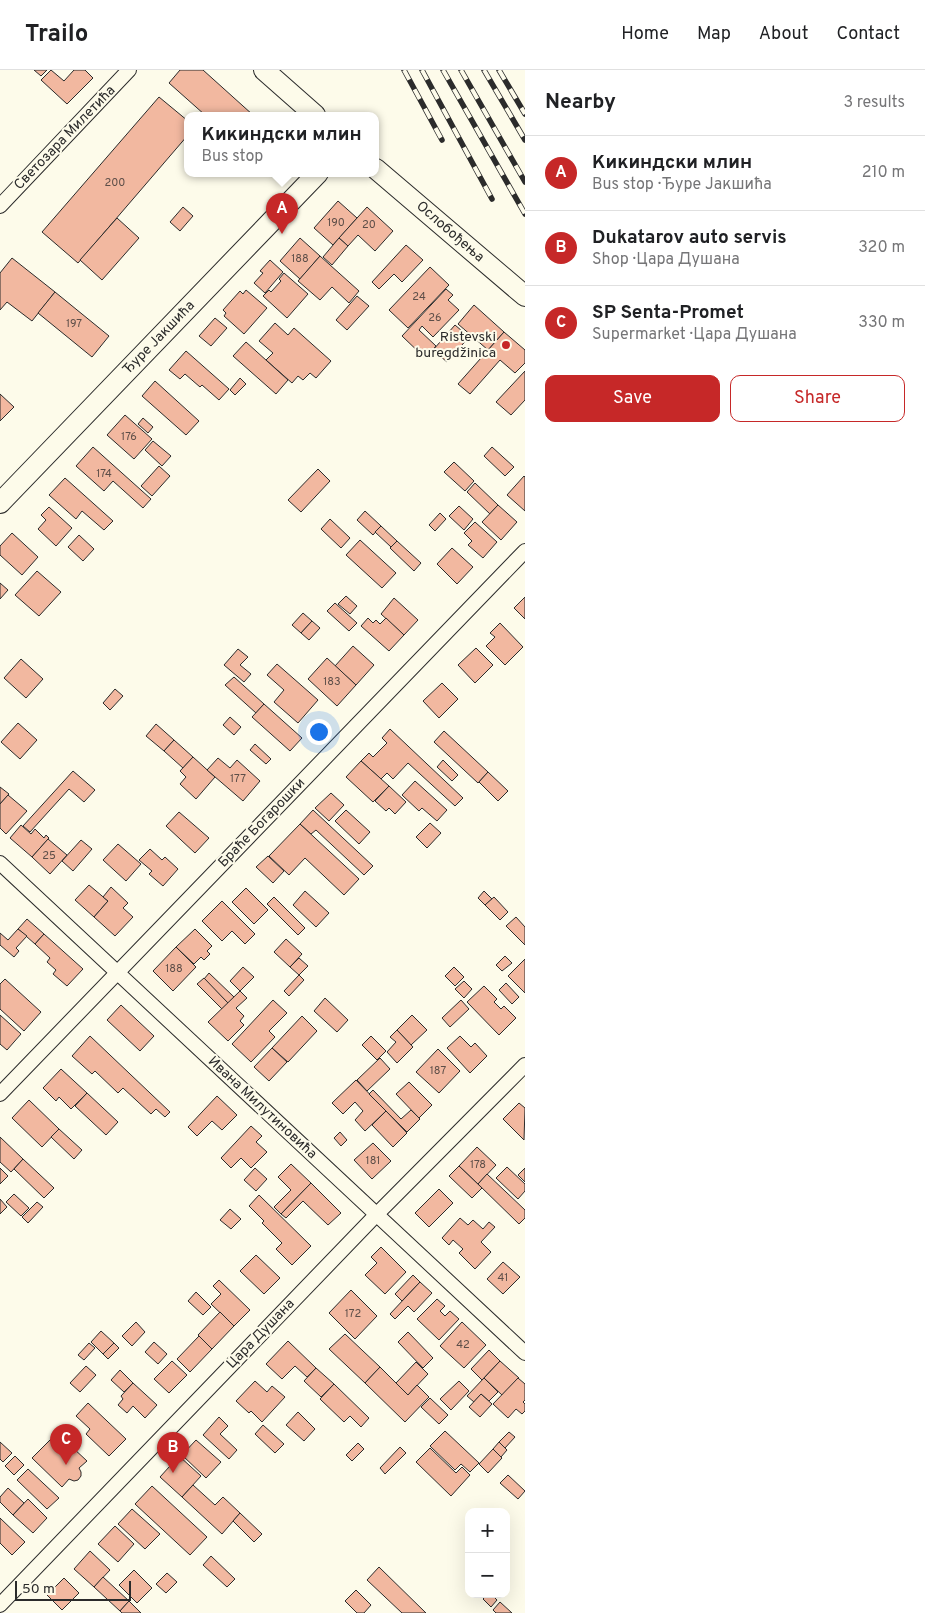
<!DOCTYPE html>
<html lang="en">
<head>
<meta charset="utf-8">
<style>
  body { margin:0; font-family:Overpass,sans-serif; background:#f6f6f6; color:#202124 }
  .controls { position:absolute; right:15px; bottom:15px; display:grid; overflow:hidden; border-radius:10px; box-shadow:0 5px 20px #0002 }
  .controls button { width:45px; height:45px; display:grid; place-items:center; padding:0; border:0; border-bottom:1px solid #e0e0e0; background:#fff; color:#202124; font:25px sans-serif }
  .scale { position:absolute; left:15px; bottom:12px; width:116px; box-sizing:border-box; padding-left:5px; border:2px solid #2b2b2b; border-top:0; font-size:14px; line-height:18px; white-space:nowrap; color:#2b2b2b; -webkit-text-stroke:4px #fdfbea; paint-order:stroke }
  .you { position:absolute; left:318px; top:661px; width:18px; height:18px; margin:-12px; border:4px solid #fff; border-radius:50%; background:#1a73e8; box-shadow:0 0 0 8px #1a73e833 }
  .badge { display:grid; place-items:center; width:32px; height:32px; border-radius:50%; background:#c62828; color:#fff; font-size:16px; font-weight:700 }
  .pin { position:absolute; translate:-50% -41px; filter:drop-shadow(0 1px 2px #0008) }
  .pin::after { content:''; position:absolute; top:26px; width:18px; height:15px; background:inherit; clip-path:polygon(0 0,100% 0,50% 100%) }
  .popup { position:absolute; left:184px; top:42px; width:195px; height:65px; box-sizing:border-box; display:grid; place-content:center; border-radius:10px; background:#fff; filter:drop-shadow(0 1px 4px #0005); font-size:16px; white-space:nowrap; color:#757577 }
  .popup b { font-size:19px; color:#202124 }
  .popup::after { content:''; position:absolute; left:50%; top:100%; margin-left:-10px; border:10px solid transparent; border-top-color:#fff }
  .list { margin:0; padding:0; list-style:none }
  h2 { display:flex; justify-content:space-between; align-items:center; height:65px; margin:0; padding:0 20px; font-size:21px }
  h2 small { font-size:16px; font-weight:400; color:#757577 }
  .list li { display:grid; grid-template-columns:32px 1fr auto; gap:15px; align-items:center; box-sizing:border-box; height:75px; padding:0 20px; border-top:1px solid #e0e0e0 }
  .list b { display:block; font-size:19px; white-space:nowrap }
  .list p { margin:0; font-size:16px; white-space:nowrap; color:#757577 }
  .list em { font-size:16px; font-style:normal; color:#757577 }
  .actions { display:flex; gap:10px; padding:15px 20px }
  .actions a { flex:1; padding:11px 0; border:1px solid #c62828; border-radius:10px; text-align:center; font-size:18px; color:#c62828 }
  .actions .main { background:#c62828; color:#fff }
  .map { position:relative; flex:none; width:525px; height:1543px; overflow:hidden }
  header { display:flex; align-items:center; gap:30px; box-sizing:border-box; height:70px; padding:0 25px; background:#fff; border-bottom:1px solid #e0e0e0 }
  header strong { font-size:24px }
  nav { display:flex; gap:28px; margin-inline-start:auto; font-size:18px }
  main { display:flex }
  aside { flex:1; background:#fff }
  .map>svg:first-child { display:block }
  .building { fill:#f2b8a0; stroke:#2b2b2b }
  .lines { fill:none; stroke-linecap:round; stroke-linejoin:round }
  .street-casing { stroke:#2b2b2b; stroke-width:16 }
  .secondary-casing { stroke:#2b2b2b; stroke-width:22 }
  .street { stroke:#fdfbea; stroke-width:14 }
  .secondary { stroke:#fdfbea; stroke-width:20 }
  .rail-casing { stroke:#2b2b2b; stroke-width:5.5 }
  .rail { stroke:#fdfbea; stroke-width:4; stroke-dasharray:11; stroke-linecap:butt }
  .poi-dot { fill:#c62828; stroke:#fdfbea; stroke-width:2 }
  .labels { text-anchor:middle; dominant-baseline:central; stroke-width:4; stroke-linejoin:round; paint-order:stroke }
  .number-label { font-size:11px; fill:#5d4e48 }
  .street-label { font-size:14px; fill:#2b2b2b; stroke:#fdfbea }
  .poi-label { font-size:14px; fill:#2b2b2b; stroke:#fdfbea; text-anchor:end }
</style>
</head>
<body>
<header>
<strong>Trailo</strong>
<nav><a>Home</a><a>Map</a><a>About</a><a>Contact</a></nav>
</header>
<main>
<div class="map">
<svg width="525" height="1543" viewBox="0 0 525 1543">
  <rect width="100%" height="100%" fill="#fdfbea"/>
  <g class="building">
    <polygon points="34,0 47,0 41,6"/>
    <polygon points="51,0 64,11 74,0 85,0 93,8 67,34 41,10"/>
    <polygon points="180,0 203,0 253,45 205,45 169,13"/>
    <polygon points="159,27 188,51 188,65 78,193 42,162"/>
    <polygon points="338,131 357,148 333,175 314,158"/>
    <polygon points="183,137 193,146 180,161 170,152"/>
    <polygon points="367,137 393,161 375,181 358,165 348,176 339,168"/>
    <polygon points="117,148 139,168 102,210 80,190"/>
    <polygon points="300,168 320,186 300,209 280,191"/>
    <polygon points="339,168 348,176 332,195 323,187"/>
    <polygon points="406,175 423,190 402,212 394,204 379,219 372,212"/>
    <polygon points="320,186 359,221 349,233 332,217 320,230 298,211"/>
    <polygon points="12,188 55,222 32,251 7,232 0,240 0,203"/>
    <polygon points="270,190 283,202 265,223 254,213 263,203 260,201"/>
    <polygon points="430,197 449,215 408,258 389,240"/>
    <polygon points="284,203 308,224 287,248 263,226 269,220 271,222 281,211 279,209"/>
    <polygon points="446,219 453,225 448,230 459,240 433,267 422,256 419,260 436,276 425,288 402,266"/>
    <polygon points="246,220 267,238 244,264 224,246 226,243 223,240 240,221 243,224"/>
    <polygon points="55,222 109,266 92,287 38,243"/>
    <polygon points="357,226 369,236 347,260 336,250"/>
    <polygon points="474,235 504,262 488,280 458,254"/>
    <polygon points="215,248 227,258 211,276 199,266"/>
    <polygon points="275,253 288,265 294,258 331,291 316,308 310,303 303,310 298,306 292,313 266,290 273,283 259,271"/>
    <polygon points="455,255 469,267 447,292 433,280"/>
    <polygon points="504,262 525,280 525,293 515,303 500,290 470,324 458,314"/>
    <polygon points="246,272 288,310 276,324 233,286"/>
    <polygon points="186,281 229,319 219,330 202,315 200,317 185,304 180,309 169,300"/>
    <polygon points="525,301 525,330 511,345 496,332"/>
    <polygon points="240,308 246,314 235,325 230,320"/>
    <polygon points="155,311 199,351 186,365 142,326"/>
    <polygon points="0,324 14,337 0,351"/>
    <polygon points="125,345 152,369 134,389 107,365"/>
    <polygon points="143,348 153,357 148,363 138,354"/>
    <polygon points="153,371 171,386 162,396 145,380"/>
    <polygon points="93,377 151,429 143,438 113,411 104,421 76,396"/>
    <polygon points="492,377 514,397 505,406 484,386"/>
    <polygon points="454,392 474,411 465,421 444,402"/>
    <polygon points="159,396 170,406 152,426 141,416"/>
    <polygon points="318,399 330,411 301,442 288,430"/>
    <polygon points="524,406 525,407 525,441 507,425"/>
    <polygon points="65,408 113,451 104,460 82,441 76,449 49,425"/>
    <polygon points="475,413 498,435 490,444 467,422"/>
    <polygon points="498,435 517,452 501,470 482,452"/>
    <polygon points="459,436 473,449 464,460 449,446"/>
    <polygon points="49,437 72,458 56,476 38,459 46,450 41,445"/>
    <polygon points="365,441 381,456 373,465 357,450"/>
    <polygon points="440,443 446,449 435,461 429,455"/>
    <polygon points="330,449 350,468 341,478 321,459"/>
    <polygon points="475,452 497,472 483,488 468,475 472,471 464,463"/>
    <polygon points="381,456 397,471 391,477 375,462"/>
    <polygon points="12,463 38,487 22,505 0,485 0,476"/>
    <polygon points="79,465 94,479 83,491 68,477"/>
    <polygon points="360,470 396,503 382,518 346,485"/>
    <polygon points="397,471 421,493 414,501 390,478"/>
    <polygon points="452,478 473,497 457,514 437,494"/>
    <polygon points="37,501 61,522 39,546 15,525"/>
    <polygon points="0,513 8,520 0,529"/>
    <polygon points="346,526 357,536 350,544 338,534"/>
    <polygon points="525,527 525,549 514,538"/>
    <polygon points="394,528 418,550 404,565 381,544"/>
    <polygon points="335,533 357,553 349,561 327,541"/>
    <polygon points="303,543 312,551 301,563 292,555"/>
    <polygon points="368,548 373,553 376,550 380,554 386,548 404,565 389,581 361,556"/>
    <polygon points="312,551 320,558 309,570 301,563"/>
    <polygon points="500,553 523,577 505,595 486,576 495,567 490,563"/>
    <polygon points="353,576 374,595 356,615 335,596"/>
    <polygon points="476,578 493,595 475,613 458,595"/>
    <polygon points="238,579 248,587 240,595 251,604 244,612 224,595"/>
    <polygon points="327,588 356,615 337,636 308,609"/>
    <polygon points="21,589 43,609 26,628 4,608"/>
    <polygon points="277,594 318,630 298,653 274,632 284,620 267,605"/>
    <polygon points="234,607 264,634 256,643 225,615"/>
    <polygon points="442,613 458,629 439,648 423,631"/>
    <polygon points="115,619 123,626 110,640 103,633"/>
    <polygon points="264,634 302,668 290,681 252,647"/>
    <polygon points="230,647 241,657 234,665 223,655"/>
    <polygon points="18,653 37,670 20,689 1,672"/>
    <polygon points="156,654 174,670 164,681 146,666"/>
    <polygon points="390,659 463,728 455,736 408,693 393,709 387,703 381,709 361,691 369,683 373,687 387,673 382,668"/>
    <polygon points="444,661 488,702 478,713 434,672"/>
    <polygon points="174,670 193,687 183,698 164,681"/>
    <polygon points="255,674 271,689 266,694 250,680"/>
    <polygon points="193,687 215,707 196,729 180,714 186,707 180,701"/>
    <polygon points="218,688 230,698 237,690 260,711 243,731 207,700"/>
    <polygon points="443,690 458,705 452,711 437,697"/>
    <polygon points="361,691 389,716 373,732 346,707"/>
    <polygon points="73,701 95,720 84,732 69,719 30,762 23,756"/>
    <polygon points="488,702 508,721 498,731 479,712"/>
    <polygon points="415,711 447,740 437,751 422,738 419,741 402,725"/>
    <polygon points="389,716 406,732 395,744 389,738 386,741 375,731"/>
    <polygon points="0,717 9,724 0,734"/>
    <polygon points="331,723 344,735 329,751 315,738"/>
    <polygon points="8,725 27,741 6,764 0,758 0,734"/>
    <polygon points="313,740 373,796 364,805 316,760 311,764 300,754"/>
    <polygon points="346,740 370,762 359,774 335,751"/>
    <polygon points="179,742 209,768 195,783 166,756"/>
    <polygon points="430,753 441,763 427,778 416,767"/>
    <polygon points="300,754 359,809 344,825 305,788 289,805 269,786"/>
    <polygon points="21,755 31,764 35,759 44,768 46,765 49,768 32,787 10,768"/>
    <polygon points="48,769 67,785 50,804 32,787"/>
    <polygon points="81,770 92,779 73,801 62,791"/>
    <polygon points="118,774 141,794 126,811 103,790"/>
    <polygon points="150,779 162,790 165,787 178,799 163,816 149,804 152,801 139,790"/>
    <polygon points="268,786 284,801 273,813 256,797"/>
    <polygon points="89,815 108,831 94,847 75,830"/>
    <polygon points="111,817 128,833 123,838 133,847 115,866 94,847 108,831 103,827"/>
    <polygon points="246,818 268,840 254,854 232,832"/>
    <polygon points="305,821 329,843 316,857 293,835"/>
    <polygon points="484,821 492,829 485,835 478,828"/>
    <polygon points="274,827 305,858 298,865 267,834"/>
    <polygon points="494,827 508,842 500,850 485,835"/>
    <polygon points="222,831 255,864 245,874 232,861 222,871 202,851"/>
    <polygon points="516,847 525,857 525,875 506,856"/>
    <polygon points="27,849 44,864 35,874 18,859"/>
    <polygon points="18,859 27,866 16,878 19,881 14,887 0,875 0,863 8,870"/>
    <polygon points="195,859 212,876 207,881 210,884 204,890 201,887 194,894 176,877"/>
    <polygon points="44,864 83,899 67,916 53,904 56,900 47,892 50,888 35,874"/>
    <polygon points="286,869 302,884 290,897 274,882"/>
    <polygon points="176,877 196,897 173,921 153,901"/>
    <polygon points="505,886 512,893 502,901 496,895"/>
    <polygon points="299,888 308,896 299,905 290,897"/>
    <polygon points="525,889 525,923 508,906"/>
    <polygon points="243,897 254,907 240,921 230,911"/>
    <polygon points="454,897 464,907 455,916 445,906"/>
    <polygon points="209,903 234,927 228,933 204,909"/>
    <polygon points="299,905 304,910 289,926 284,921"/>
    <polygon points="204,908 228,933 222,939 197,914"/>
    <polygon points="5,909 41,942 24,961 0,939 0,914"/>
    <polygon points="464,911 472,919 464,928 455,919"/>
    <polygon points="506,913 519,927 512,934 499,920"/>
    <polygon points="484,916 497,929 494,932 501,939 504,936 516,948 499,965 467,932"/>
    <polygon points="240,921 247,928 236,938 244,946 240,951 244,955 228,971 208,952"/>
    <polygon points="325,928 348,950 337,962 314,941"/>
    <polygon points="273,930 287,943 269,961 275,967 251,992 232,974"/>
    <polygon points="461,930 469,939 450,957 442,948"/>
    <polygon points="121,935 154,966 140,981 107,950"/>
    <polygon points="0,945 21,964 7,980 0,974"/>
    <polygon points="412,945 427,960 411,975 397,960"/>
    <polygon points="302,946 317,961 288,992 272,978"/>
    <polygon points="397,960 413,977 397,993 387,982 396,972 390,967"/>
    <polygon points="90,966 170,1042 165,1047 156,1039 151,1044 123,1018 118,1023 95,1001 92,1004 72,986"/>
    <polygon points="371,966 386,981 377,990 362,975"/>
    <polygon points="460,966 471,977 475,973 487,986 470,1003 447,978"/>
    <polygon points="272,978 287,992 269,1011 254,997"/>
    <polygon points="438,979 460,1001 439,1023 416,1002"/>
    <polygon points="380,988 390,999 367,1021 357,1010"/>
    <polygon points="61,999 87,1023 71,1039 59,1027 56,1031 43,1018"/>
    <polygon points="356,1010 386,1041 365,1061 355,1050 363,1041 355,1032 343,1044 332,1033"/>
    <polygon points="409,1012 432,1035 419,1048 396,1024"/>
    <polygon points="373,1020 401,1049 411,1040 420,1049 407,1062 369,1024"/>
    <polygon points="87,1023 118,1052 106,1065 75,1036"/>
    <polygon points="217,1026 237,1045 222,1060 212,1051 197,1066 188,1057"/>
    <polygon points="29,1030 59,1059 42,1077 12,1048"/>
    <polygon points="519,1033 525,1038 524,1070 503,1049"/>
    <polygon points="386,1041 407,1063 393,1077 372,1055"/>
    <polygon points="251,1056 262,1066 256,1072 267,1082 251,1098 241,1088 231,1098 221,1088"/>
    <polygon points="59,1059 82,1080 74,1089 51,1067"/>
    <polygon points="340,1062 347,1070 341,1076 334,1068"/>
    <polygon points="0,1067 23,1089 11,1102 0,1092"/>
    <polygon points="373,1073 391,1091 372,1109 354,1090"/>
    <polygon points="477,1077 496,1095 478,1114 459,1096"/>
    <polygon points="23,1089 54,1118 44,1128 14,1099"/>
    <polygon points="291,1094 311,1113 281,1144 274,1137 291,1120 278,1107"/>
    <polygon points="459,1096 482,1118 472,1128 449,1106"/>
    <polygon points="507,1097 525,1114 525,1121 518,1129 496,1108"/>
    <polygon points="0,1098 8,1106 0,1114"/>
    <polygon points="255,1098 267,1109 256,1121 244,1110"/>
    <polygon points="525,1098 525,1112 518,1105"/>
    <polygon points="487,1104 525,1140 525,1148 519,1154 478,1114"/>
    <polygon points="311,1113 341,1143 328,1155 303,1131 286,1148 281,1144"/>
    <polygon points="439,1119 453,1133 429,1157 415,1143"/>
    <polygon points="14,1124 29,1138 21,1146 6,1132"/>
    <polygon points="259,1125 311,1176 292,1195 276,1179 282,1173 262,1153 264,1151 249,1136"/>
    <polygon points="0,1129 7,1137 0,1144"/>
    <polygon points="37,1132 43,1137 28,1153 22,1147"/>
    <polygon points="230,1139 241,1149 231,1159 220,1150"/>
    <polygon points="460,1148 468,1155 473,1150 483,1159 489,1152 495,1157 481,1172 491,1182 475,1199 459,1183 463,1179 453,1170 449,1175 442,1168"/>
    <polygon points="381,1177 406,1202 385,1224 365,1205 377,1193 371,1187"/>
    <polygon points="256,1185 280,1208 264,1224 240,1201"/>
    <polygon points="503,1192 520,1207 503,1224 487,1209"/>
    <polygon points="413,1205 420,1212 402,1231 395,1224"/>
    <polygon points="219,1210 250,1240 234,1256 211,1234 221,1224 213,1216"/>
    <polygon points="420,1212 432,1223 414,1242 408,1236 395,1249 390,1244"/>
    <polygon points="351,1220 377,1246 355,1269 329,1243"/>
    <polygon points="196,1222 211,1237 203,1245 188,1231"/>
    <polygon points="437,1229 445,1236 440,1241 445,1246 450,1241 459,1249 439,1270 417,1249"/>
    <polygon points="220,1242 234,1256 212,1279 198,1265"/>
    <polygon points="136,1252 145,1262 132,1276 122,1266"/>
    <polygon points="462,1252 486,1275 464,1298 440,1276"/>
    <polygon points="101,1261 114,1273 103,1284 91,1272"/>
    <polygon points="408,1262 433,1288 423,1298 398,1272"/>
    <polygon points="345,1264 380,1297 365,1313 329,1279"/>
    <polygon points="199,1266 212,1279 190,1302 177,1289"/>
    <polygon points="288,1271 316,1298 307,1307 295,1296 282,1309 266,1294"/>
    <polygon points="154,1272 167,1284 158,1294 145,1282"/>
    <polygon points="89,1273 95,1278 84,1290 78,1285"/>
    <polygon points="114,1273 119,1278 108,1289 103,1284"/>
    <polygon points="489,1280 500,1291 482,1310 471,1299"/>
    <polygon points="172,1291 187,1305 169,1323 154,1309"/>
    <polygon points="500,1291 519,1308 502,1325 484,1308"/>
    <polygon points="416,1292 428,1304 408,1325 396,1313"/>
    <polygon points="86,1296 96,1305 80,1322 70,1313"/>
    <polygon points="380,1297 408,1325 417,1315 429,1327 405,1352 365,1313"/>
    <polygon points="316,1298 334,1314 321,1327 304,1311"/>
    <polygon points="120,1300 133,1313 124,1322 111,1310"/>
    <polygon points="484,1308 498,1322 489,1331 481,1324 474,1332 467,1326"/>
    <polygon points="518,1308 525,1314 525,1330 523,1332 525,1334 525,1341 522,1344 516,1339 508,1348 493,1334"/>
    <polygon points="255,1311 267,1322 272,1316 285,1327 262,1352 251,1341 249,1343 236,1331"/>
    <polygon points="459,1311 469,1321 451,1340 440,1329"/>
    <polygon points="133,1313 157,1335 145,1348 133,1336 127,1343 118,1335 123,1329 121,1326"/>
    <polygon points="334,1314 369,1348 361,1357 350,1346 344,1352 320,1329"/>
    <polygon points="481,1324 492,1334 480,1347 469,1337"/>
    <polygon points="430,1328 448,1345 439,1354 421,1337"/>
    <polygon points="88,1333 126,1369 109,1386 86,1364 90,1359 76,1346"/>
    <polygon points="298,1342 315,1359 304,1371 286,1355"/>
    <polygon points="219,1347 228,1356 220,1364 237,1380 229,1389 203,1365"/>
    <polygon points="263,1355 284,1374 275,1383 255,1364"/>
    <polygon points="445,1361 479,1393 470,1402 461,1394 455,1400 430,1376"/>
    <polygon points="509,1362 515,1367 505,1378 499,1372"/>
    <polygon points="57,1363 87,1391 79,1398 81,1402 81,1406 78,1410 74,1411 69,1409 62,1417 32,1388"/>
    <polygon points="196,1370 221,1392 206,1408 182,1385"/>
    <polygon points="0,1372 12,1383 3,1392 0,1389"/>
    <polygon points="499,1372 507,1380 501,1387 493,1379"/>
    <polygon points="358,1373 364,1379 352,1391 346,1385"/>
    <polygon points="400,1377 406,1383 385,1404 380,1398"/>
    <polygon points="430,1378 456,1403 462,1397 470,1405 451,1426 416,1392"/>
    <polygon points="493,1379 502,1388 488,1403 479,1394"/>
    <polygon points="15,1386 24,1395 14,1405 5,1396"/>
    <polygon points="179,1386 201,1406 182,1427 160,1407"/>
    <polygon points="28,1399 59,1428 47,1439 17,1410"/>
    <polygon points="508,1405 525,1421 518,1429 500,1413"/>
    <polygon points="193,1415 215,1435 223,1427 240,1443 222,1464 182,1427"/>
    <polygon points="152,1416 207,1467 190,1485 135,1434"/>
    <polygon points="8,1418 24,1433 13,1445 0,1432 0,1427"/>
    <polygon points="28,1429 47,1448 33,1463 13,1445"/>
    <polygon points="132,1439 160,1464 145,1479 118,1454"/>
    <polygon points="240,1443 262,1464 254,1472 233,1451"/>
    <polygon points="0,1448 25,1472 12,1485 0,1473"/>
    <polygon points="115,1456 134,1474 118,1492 98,1474"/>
    <polygon points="90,1481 110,1500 94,1517 74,1499"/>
    <polygon points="211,1486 235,1509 227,1517 203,1495"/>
    <polygon points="379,1497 426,1543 402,1543 367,1510"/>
    <polygon points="134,1500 152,1518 137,1533 119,1515"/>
    <polygon points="167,1503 177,1512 166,1523 156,1514"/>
    <polygon points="103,1507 129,1531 120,1541 94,1517"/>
    <polygon points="64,1508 79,1523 62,1540 47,1525"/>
    <polygon points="356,1520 371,1535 364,1543 357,1543 345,1531"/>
    <polygon points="488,1524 491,1524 497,1530 491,1537 483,1529"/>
    <polygon points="129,1531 141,1543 122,1543 120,1541"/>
    <polygon points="500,1532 512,1543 496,1543 493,1540"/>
  </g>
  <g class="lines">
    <g class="street-casing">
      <g id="street">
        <polyline points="0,136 129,0"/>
        <polyline points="0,793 525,1283"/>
        <polyline points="0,1024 525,481"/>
        <polyline points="0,1535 376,1145 525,995"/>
      </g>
    </g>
    <g class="secondary-casing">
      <g id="secondary">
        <polyline points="264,0 315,45"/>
        <polyline points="376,99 525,226"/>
        <polyline points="0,433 318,103"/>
      </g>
    </g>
    <use href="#street" class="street"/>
    <use href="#secondary" class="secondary"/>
    <g class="rail-casing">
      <g id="rail">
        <polyline points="404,0 442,70"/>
        <polyline points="422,0 492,129"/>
        <polyline points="443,0 525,144"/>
        <polyline points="461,0 525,112"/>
        <polyline points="484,0 525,70"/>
        <polyline points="499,0 525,44"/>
      </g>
    </g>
    <use href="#rail" class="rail"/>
  </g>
  <circle class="poi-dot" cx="506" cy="275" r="5"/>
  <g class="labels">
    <g class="number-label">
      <text x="115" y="113">200</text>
      <text x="336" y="153">190</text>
      <text x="369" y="155">20</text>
      <text x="300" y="189">188</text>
      <text x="419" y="227">24</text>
      <text x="435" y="248">26</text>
      <text x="74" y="254">197</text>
      <text x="129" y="367">176</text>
      <text x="104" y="404">174</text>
      <text x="332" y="612">183</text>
      <text x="238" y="709">177</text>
      <text x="49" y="786">25</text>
      <text x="174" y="899">188</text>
      <text x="438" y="1001">187</text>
      <text x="373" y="1091">181</text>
      <text x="478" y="1095">178</text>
      <text x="503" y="1208">41</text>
      <text x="353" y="1244">172</text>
      <text x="463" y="1275">42</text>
    </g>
    <g class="street-label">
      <text transform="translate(65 68) rotate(-46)">Светозара Милетића</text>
      <text transform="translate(450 162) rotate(41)">Ослобођења</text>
      <text transform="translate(159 268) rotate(-46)">Ђуре Јакшића</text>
      <text transform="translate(262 753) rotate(-46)">Браће Богарошки</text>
      <text transform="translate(262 1038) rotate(43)">Ивана Милутиновића</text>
      <text transform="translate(261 1264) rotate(-46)">Цара Душана</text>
    </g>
    <g class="poi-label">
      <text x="496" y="267">Ristevski<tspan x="496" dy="16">buregdžinica</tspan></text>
    </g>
  </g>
</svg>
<div class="controls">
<button>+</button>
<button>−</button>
</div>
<div class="scale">50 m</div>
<div class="you"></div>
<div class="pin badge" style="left:282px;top:164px">A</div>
<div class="popup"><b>Кикиндски млин</b>Bus stop</div>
<div class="pin badge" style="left:173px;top:1403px">B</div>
<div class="pin badge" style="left:66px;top:1395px">C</div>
</div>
<aside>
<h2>Nearby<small>3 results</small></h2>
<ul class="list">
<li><span class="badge">A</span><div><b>Кикиндски млин</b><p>Bus stop · Ђуре Јакшића</p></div><em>210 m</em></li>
<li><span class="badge">B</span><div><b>Dukatarov auto servis</b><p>Shop · Цара Душана</p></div><em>320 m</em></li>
<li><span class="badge">C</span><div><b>SP Senta-Promet</b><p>Supermarket · Цара Душана</p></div><em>330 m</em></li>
</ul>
<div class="actions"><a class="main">Save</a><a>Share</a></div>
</aside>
</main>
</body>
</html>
